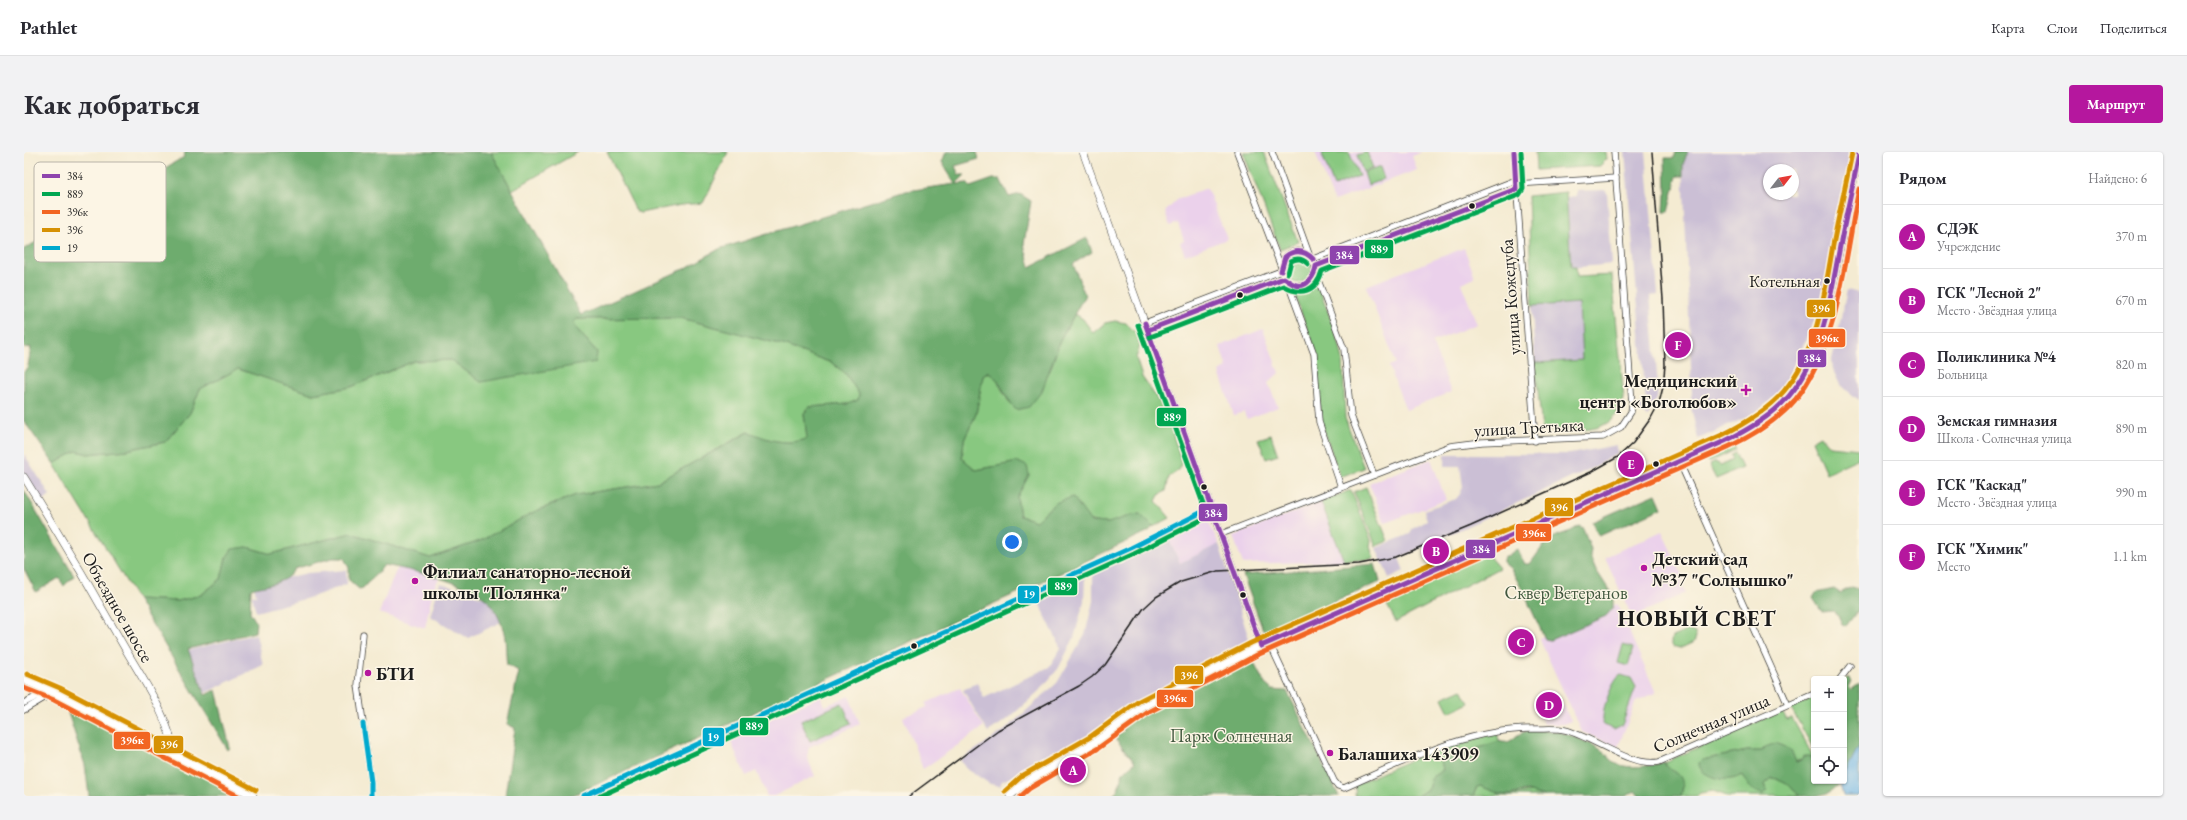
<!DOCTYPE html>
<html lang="ru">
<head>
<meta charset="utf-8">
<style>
  body { margin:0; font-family:"EB Garamond",serif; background:#f2f2f3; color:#2b2b33 }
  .controls { position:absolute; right:12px; bottom:12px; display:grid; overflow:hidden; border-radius:4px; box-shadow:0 1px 3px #0004 }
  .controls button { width:36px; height:36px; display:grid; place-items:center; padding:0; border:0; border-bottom:1px solid #e1e1e2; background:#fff; color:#2b2b33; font:20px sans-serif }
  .compass { position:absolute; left:1739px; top:12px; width:36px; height:36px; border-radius:50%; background:#fff; box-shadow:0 1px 3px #0004; rotate:59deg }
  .you { position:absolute; left:988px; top:390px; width:14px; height:14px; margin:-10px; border:3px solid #fff; border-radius:50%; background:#1a73e8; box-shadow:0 0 0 6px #1a73e833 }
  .badge { display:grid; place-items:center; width:26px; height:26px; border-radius:50%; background:#b5179e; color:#fff; font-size:13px; font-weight:700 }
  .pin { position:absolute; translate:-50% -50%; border:2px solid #fff; box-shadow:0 1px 4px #0006 }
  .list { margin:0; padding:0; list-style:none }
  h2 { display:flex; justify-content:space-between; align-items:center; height:52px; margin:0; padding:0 16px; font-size:17px }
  h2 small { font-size:13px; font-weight:400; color:#7c7c81 }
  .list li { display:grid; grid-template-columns:26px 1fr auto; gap:12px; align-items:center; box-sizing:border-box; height:64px; padding:0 16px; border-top:1px solid #e1e1e2 }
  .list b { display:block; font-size:15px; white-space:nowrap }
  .list p { margin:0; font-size:13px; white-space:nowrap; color:#7c7c81 }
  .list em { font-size:13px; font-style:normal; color:#7c7c81 }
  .icon { flex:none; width:22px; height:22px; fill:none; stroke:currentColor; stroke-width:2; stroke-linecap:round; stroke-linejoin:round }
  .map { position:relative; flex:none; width:1835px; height:644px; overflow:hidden; border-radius:4px }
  header { display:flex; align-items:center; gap:24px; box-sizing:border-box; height:56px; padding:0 20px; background:#fff; border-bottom:1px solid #e1e1e2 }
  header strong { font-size:19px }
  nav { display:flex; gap:22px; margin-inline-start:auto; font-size:14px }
  .intro { display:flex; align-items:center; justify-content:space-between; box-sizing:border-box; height:96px; padding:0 24px }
  h1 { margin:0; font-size:28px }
  .button { padding:10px 18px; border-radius:4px; background:#b5179e; color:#fff; font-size:14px; font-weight:700 }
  main { display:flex; gap:24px; padding:0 24px }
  aside { flex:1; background:#fff; border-radius:4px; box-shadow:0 1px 3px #0004 }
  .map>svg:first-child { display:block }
  .built { fill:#ebd1eb }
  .industrial { fill:#cbbfd5; fill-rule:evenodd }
  .green { fill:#88c880; stroke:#52724e }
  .forest { fill:#6eac6e; stroke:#456445 }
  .water { fill:#6fb6e7; stroke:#466982 }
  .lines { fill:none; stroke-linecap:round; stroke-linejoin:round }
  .minor-casing { stroke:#3c3b37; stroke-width:7 }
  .major-casing { stroke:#3c3b37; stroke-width:8 }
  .minor { stroke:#fff; stroke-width:5.5 }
  .major { stroke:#fff; stroke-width:7 }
  .rail { stroke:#1c1c1c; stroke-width:1.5 }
  .bus-1-casing { stroke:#fcf5e5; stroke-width:8 }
  .bus-2-casing { stroke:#fcf5e5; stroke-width:8 }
  .bus-3-casing { stroke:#fcf5e5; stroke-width:8 }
  .bus-4-casing { stroke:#fcf5e5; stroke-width:8 }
  .bus-5-casing { stroke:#fcf5e5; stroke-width:8 }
  .bus-1 { stroke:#8e44ad; stroke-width:5 }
  .bus-2 { stroke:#00a651; stroke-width:5 }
  .bus-3 { stroke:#f26522; stroke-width:5 }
  .bus-4 { stroke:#d69104; stroke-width:5 }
  .bus-5 { stroke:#00a9ce; stroke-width:5 }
  .bus-dot { fill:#1c1c1c; stroke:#fcf5e5; stroke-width:1.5 }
  .poi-dot { fill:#b5179e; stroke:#fcf5e5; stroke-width:1.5 }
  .labels { text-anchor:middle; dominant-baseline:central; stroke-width:3; stroke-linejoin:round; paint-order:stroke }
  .bus-label { font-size:17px; fill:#1c1c1c; stroke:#fcf5e5; text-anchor:end }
  .street-label { font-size:18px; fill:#1c1c1c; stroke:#fcf5e5 }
  .poi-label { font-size:18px; font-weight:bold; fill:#1c1c1c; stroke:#fcf5e5; text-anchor:start }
  .park-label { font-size:18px; fill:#42583f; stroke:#fcf5e5 }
  .district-label { font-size:22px; font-weight:bold; letter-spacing:1px; fill:#1c1c1c; stroke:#fcf5e5 }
  .key { fill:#fcf5e5; stroke:#b9b4a9; stroke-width:1 }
  .key-label { font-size:11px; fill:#1c1c1c }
  .line-badge { stroke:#fcf5e5; stroke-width:1.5 }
  .badge-label { font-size:11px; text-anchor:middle; font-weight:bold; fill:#fff }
</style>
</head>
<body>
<header>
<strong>Pathlet</strong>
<nav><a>Карта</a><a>Слои</a><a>Поделиться</a></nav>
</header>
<div class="intro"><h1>Как добраться</h1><a class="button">Маршрут</a></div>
<main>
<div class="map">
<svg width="1835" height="644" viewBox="0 0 1835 644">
  <rect width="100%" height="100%" fill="#fcf5e5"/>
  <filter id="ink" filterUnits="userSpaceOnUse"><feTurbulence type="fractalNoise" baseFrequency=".025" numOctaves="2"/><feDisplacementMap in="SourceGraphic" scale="8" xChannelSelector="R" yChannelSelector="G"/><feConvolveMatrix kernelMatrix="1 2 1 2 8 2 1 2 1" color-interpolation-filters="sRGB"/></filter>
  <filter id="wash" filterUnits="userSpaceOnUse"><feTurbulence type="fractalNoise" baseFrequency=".012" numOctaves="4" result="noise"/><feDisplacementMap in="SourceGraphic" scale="16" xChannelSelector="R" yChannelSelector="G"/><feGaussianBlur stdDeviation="0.9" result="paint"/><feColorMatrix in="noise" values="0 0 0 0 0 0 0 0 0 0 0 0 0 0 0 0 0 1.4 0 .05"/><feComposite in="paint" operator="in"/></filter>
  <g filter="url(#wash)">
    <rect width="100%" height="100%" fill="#f4ebd2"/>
    <g class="built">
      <polygon points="1291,0 1398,0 1388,4 1393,18 1310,49"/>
      <polygon points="1183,36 1203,87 1161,103 1156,91 1160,89 1154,71 1146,74 1141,60 1154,47"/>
      <polygon points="1440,96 1451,125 1437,131 1453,172 1408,190 1427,240 1382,258 1365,214 1372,211 1342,134"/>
      <polygon points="1239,177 1255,221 1244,231 1254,255 1223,267 1220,260 1210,263 1195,220 1203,216 1196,194"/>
      <polygon points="1407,307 1422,348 1361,371 1345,331"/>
      <polygon points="1297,350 1320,409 1219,412 1209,384"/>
      <polygon points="1183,367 1195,392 1156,411 1144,386"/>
      <polygon points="400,372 431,395 409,438 401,476 355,461 371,421"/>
      <polygon points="1638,379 1660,427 1657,429 1662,441 1608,465 1581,405"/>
      <polygon points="1593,452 1632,541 1612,549 1594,595 1558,580 1515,486"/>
      <polygon points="936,536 960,575 899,617 879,565 903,555 902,551"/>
      <polygon points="1531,538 1547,569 1539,572 1520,572 1510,548"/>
      <polygon points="797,544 801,554 825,544 836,572 785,595 783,605 791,624 750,644 743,644 732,619 722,624 705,586"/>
    </g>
    <g class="industrial">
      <polygon points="1601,0 1622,0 1634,143 1626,144 1634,234 1633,245 1624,264 1616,259 1616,253 1622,252"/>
      <path d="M1664 0H1827L1795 159 1759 237 1732 261 1674 287 1666 250 1668 241 1659 12ZM1745 18H1769V42H1745Z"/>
      <polygon points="1580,38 1583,40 1588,112 1547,116 1543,45 1553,44 1553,39"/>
      <polygon points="1823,138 1835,141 1835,248 1816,233 1809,218 1808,208"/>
      <polygon points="1555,151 1558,208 1511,211 1508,154"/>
      <polygon points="1593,293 1593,302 1566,317 1375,406 1380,419 1365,426 1352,396 1386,382 1388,377 1403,369 1400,358 1432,347 1436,342 1439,335 1436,314 1421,314 1421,302 1546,302"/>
      <polygon points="0,302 26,343 18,349 0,320"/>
      <polygon points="1144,386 1156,411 1195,392 1226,490 1110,553 1075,581 1050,597 1022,613 1020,610 978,629 976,634 966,632 943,617 936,608 981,578 1033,531 1061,483 1069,449 1069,421"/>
      <polygon points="322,418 323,432 288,445 232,460 228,444 232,443 230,434 283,421"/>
      <polygon points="1061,425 1060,449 1050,486 1034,517 1015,539 984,567 964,580 939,538 953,531 960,546 1025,515 1037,496 1013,447"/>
      <polygon points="416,431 466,448 477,470 444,486 406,464"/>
      <polygon points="232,482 239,513 179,542 161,499"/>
    </g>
    <g class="green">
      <polygon points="467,0 554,0 488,38"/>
      <polygon points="583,0 704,0 679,51 657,53 616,61 612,59"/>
      <polygon points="1219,0 1240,0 1274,90 1256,97"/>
      <polygon points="1297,0 1325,0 1335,24 1310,34"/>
      <polygon points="1343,0 1349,16 1339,20 1333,3"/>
      <polygon points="1511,0 1582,0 1583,7 1576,14 1512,18"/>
      <polygon points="1356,15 1360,27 1344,33 1340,21"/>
      <path d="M1542 40 1547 115H1552L1553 125 1588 123 1600 247C1587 287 1552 277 1518 277L1511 211 1558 208 1555 151 1508 154 1504 44Z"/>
      <circle cx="1274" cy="116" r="15"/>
      <polygon points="1293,130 1314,187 1319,209 1321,266 1340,316 1316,325 1296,266 1292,200 1269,139"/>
      <path d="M1051 162 1059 167 1069 181 1081 171 1091 169 1102 171 1113 182 1116 193 1112 206 1118 225 1142 259 1158 312 1155 318 1145 325 1142 339 1135 343 1132 349 1146 366 1129 375 1116 362C1105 363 1094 371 1083 371 1065 372 1047 360 1031 351L1012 369 996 364 993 345 1005 323 994 310 952 318 938 306 940 288 952 262 959 224 964 220 970 223 986 252 1026 219 1037 186Z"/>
      <path d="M657 166 759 193 808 211 822 222 835 242 834 248 824 252 785 255 780 261 783 287C760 294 746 288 724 280L634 330 552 343 510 360 456 389 406 406 327 381 247 402 223 395 202 406 197 427 177 443 154 449 113 447 30 312 52 299 64 302 103 298 141 290 166 261 176 237 214 217 289 242 327 235 390 209 427 208 457 230 573 200 552 176 550 170 553 167Z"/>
      <polygon points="1247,283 1254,303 1242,307 1234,287"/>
      <polygon points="1797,284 1805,294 1835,297 1835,306 1802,321 1788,289"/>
      <polygon points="1711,292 1711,298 1685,310 1683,309 1681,305"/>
      <polygon points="1711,301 1718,316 1692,327 1685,313 1691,310 1697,313 1709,307 1707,303"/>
      <polygon points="1342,335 1364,389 1352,394 1330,340"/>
      <polygon points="1327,338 1347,388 1346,395 1350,407 1320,409 1297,350"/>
      <polygon points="1462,401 1475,416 1372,470 1360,447"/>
      <polygon points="1665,478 1671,481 1672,485 1670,490 1655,497 1649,495 1647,490 1648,485"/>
      <polygon points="1599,493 1609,496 1604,514 1594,511"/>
      <path d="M1597 523 1607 526 1612 535 1598 573 1590 577 1580 573C1575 564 1588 527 1597 523Z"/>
      <polygon points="1438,537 1445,551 1425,560 1418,546"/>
      <polygon points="1790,545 1790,598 1767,556"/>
      <polygon points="818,551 827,571 786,589 777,569"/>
      <path d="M1758 559 1763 568 1768 566 1790 606 1785 604 1771 610 1768 603 1744 594 1737 599H1723L1678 608 1706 627 1718 623 1727 637 1739 642 1743 638 1741 632 1748 626C1766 629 1764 634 1776 644H1703L1689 639 1676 641 1673 644H1657L1659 635 1650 618 1645 617 1641 610Z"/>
      <polygon points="1473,580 1475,589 1418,609 1419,618 1408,625 1404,637 1393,644 1331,644 1332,632 1405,600"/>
      <path d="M1456 634C1466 637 1476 643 1486 643 1501 643 1504 636 1520 644H1449L1453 635Z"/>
    </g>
    <g class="forest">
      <path d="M161 0H467L557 163 662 116 695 97 882 39 931 32 918 10 922 0H953L955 7 931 14 935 23H941L932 32 943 31 946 35 969 27H976L985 45 996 42 1007 49 1000 92 1006 115 1063 86 1068 100 1049 112 1061 143 1037 186 1018 239 1005 255 992 258C981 248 978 227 964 220L959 224 952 262 940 288 938 306 952 318 994 310 1003 314 1005 323 993 345 996 364 1012 369 1031 351 1049 345 1067 370 1084 371 1108 363 1116 362 1129 375 1125 379 1039 420 547 644H481L491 576 483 572 495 519 483 513C481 500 483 487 478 474 476 467 469 453 463 448 442 430 387 418 360 413 354 422 346 427 339 436L335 437 325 428V416L320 406H308L270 417C263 432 241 433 227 437L226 460 232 470 231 480 164 497 181 543 192 538 205 591 206 596 204 598 113 447 154 449 177 443 197 427 202 406 208 397 223 395 247 402 327 381 406 406 456 389 510 360 552 343 634 330 725 280C746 288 760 294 783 287L780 261 786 255 824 252 834 248 835 242 822 222 808 211 759 193 657 166 553 167 550 170 552 176 573 200 572 210 457 230 427 208 390 209 327 235 289 242 214 217 176 237 166 261 141 290 103 298 64 302 52 299 30 312 0 269V220L4 214 7 195 0 196V97L160 5Z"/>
      <polygon points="1652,0 1664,0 1659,12 1659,24 1653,24 1644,60 1640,60 1641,42 1642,42 1641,6 1650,6"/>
      <polygon points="0,338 50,424 40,434 35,426 12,440 0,417"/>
      <polygon points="1632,342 1638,356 1575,384 1568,370"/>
      <polygon points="1555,374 1559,376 1567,397 1566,404 1572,418 1589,444 1589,456 1582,464 1526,488 1521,487 1499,439 1487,417 1479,410 1479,407 1493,397 1501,412 1506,412 1519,394 1532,384 1547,379"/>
      <polygon points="1351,412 1356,430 1240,481 1219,423"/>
      <polygon points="1828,435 1835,437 1835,460 1832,461 1822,474 1818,472 1814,463 1809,459 1798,460 1789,446 1792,441 1810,437 1816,441"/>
      <polygon points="1226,504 1241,532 1248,538 1263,539 1315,644 1088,644 1094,638 1099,621 1111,610 1090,585 1100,578 1097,574 1124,556"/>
      <polygon points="1824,525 1828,529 1825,535 1827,538 1835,532 1835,594 1820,623 1820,529"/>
      <polygon points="47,556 222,644 65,644 61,613 44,561"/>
      <path d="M1532 579C1542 581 1572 593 1580 600 1585 603 1584 609 1590 611 1606 618 1625 614 1641 610 1641 621 1665 616 1657 644H1615L1611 639 1603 644H1520L1503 639 1486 643 1476 642 1456 634 1453 635 1449 644H1393L1404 637 1408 625 1419 618 1417 609 1475 589C1488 594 1489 583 1500 580 1509 577 1522 579 1532 579Z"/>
      <path d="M1752 591 1767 598 1772 610 1778 608 1780 604H1785L1790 606V629H1817C1808 644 1793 644 1776 644 1764 634 1766 629 1748 626L1741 632 1743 638 1739 642C1727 640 1724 633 1718 623 1714 625 1710 627 1706 627 1696 629 1675 623 1675 611L1678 608 1723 599H1737L1744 594Z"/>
    </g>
    <polygon class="water" points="1835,594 1835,644 1819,644 1816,631 1820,629 1820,623"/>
  </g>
  <g filter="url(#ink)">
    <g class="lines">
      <g class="minor-casing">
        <g id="minor">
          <polyline points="1213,0 1257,115"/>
          <polyline points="1248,0 1285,102"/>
          <polyline points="1490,0 1511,289"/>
          <polyline points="1492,32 1592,26"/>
          <circle cx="1274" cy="116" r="17"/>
          <polyline points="1289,107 1492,28"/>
          <polyline points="1292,114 1492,37"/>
          <polyline points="1291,120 1320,197 1327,264 1350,323"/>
          <polyline points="1263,129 1290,202 1295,270 1317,335"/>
          <polyline points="1121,171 1257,119"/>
          <polyline points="1124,178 1260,126"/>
          <polyline points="1655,309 1764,553"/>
          <polyline points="1197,382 1426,294 1458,290 1579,285 1597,275 1607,260 1608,252 1590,0"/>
          <polyline points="339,482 334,533 347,630 347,644"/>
          <path d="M1245 490 1310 629 1314 634 1320 636C1381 609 1445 575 1513 577 1522 577 1532 576 1541 578 1570 585 1605 615 1635 610L1790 542"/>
          <polyline points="1816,527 1826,514"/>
          <polyline points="0,551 12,545 22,545"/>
          <polyline points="0,558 22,545 25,538"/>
          <polyline points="559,644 1107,396 1188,355"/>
        </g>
      </g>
      <g class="major-casing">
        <g id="major">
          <polyline points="1059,0 1237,494"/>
          <path d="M0 325C34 380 67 436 99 493 119 528 145 564 151 605"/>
          <polyline points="0,528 33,542 229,644"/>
          <path d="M986 644 1002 630 1070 591 1119 555 1230 497 1701 289C1724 278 1748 263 1765 244 1800 203 1807 145 1816 95 1822 64 1829 33 1835 2"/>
        </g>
      </g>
      <use href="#minor" class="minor"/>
      <use href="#major" class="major"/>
      <polyline class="rail" points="885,644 974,578 1055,534 1068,525 1081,513 1120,456 1132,445 1157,430 1194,419 1335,412 1372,405 1447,374 1567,320 1594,305 1609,291 1627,266 1635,251 1639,235 1641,213 1639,147 1628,0"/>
      <g class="bus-1-casing">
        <g id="bus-1">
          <path d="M1257 119 1261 105C1271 97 1280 98 1289 107"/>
          <polyline points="1121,171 1237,494"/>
          <path d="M1124 178 1260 126C1263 128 1268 132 1272 133 1283 136 1291 123 1292 114L1492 37 1490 0"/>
          <path d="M1237 494 1701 289C1724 278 1748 264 1765 244 1800 202 1806 146 1816 94 1822 63 1829 33 1835 2"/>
        </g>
      </g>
      <g class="bus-2-casing">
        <g id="bus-2">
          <path d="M1264 121 1267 109C1274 105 1279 107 1284 112"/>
          <polyline points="1114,173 1181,357"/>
          <path d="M1126 185 1259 134C1277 144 1292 140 1298 119L1495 43 1499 37 1497 0"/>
          <polyline points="576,644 1110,402 1191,361"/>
        </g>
      </g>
      <g class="bus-3-casing">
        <g id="bus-3">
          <polyline points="0,536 30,548 214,644"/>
          <path d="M997 644 1006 636 1073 597 1123 561 1233 503 1704 295C1728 284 1753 269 1771 248 1815 194 1821 104 1835 37"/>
        </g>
      </g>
      <g class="bus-4-casing">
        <g id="bus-4">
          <polyline points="3,522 36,536 232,638"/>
          <path d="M981 639 998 624 1066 585 1115 549 1227 491 1698 283C1720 272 1744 258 1760 239 1794 198 1800 144 1809 93 1815 62 1822 32 1828 1"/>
        </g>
      </g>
      <g class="bus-5-casing">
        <g id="bus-5">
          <polyline points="339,572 347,630 347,644"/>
          <polyline points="559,644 1107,396 1188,355"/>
        </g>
      </g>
      <use href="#bus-1" class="bus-1"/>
      <use href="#bus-2" class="bus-2"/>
      <use href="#bus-3" class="bus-3"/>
      <use href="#bus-4" class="bus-4"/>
      <use href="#bus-5" class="bus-5"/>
    </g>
  </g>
  <g class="bus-dot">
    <circle cx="1448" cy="54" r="3.5"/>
    <circle cx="1803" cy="129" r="3.5"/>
    <circle cx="1216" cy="143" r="3.5"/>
    <circle cx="1632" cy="312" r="3.5"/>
    <circle cx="1180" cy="335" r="3.5"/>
    <circle cx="1219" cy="443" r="3.5"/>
    <circle cx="890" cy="494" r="3.5"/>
  </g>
  <g class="poi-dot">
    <path d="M1720 232h4v4h4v4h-4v4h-4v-4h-4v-4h4z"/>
    <circle cx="1620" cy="416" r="4"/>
    <circle cx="391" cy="429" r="4"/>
    <circle cx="344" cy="521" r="4"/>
    <circle cx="1306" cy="601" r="4"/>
  </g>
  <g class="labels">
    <g class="bus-label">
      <text x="1796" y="129">Котельная</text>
    </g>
    <g class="street-label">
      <text transform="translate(1486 145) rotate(-94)">улица Кожедуба</text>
      <text transform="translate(1505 275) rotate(-3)">улица Третьяка</text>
      <text transform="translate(94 455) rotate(60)">Объездное шоссе</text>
      <text transform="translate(1687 571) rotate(-23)">Солнечная улица</text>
    </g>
    <g class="poi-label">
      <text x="1713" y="228" text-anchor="end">Медицинский<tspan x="1713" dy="21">центр «Боголюбов»</tspan></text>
      <text x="1628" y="406">Детский сад<tspan x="1628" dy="21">№37 "Солнышко"</tspan></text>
      <text x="399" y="419">Филиал санаторно-лесной<tspan x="399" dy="21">школы "Полянка"</tspan></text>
      <text x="352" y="521">БТИ</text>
      <text x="1314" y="601">Балашиха 143909</text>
    </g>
    <g class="park-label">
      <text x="1542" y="440">Сквер Ветеранов</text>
      <text x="1207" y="583">Парк Солнечная</text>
    </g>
    <g class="district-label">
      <text x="1673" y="466">НОВЫЙ СВЕТ</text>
    </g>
  </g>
  <rect x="10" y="10" width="132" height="100" rx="6" class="key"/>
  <rect x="18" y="22" width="18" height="4" fill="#8e44ad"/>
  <rect x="18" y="40" width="18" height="4" fill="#00a651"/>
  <rect x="18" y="58" width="18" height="4" fill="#f26522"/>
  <rect x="18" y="76" width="18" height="4" fill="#d69104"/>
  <rect x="18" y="94" width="18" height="4" fill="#00a9ce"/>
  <g class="key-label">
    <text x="43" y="28">384</text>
    <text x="43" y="46">889</text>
    <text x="43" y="64">396к</text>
    <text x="43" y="82">396</text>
    <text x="43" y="100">19</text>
  </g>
  <g class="line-badge">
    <rect x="1340" y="87" width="30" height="20" rx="4" fill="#00a651"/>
    <rect x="1305" y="93" width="31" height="20" rx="4" fill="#8e44ad"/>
    <rect x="1782" y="147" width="30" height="19" rx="4" fill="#d69104"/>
    <rect x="1784" y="176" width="38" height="20" rx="4" fill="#f26522"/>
    <rect x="1773" y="197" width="30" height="19" rx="4" fill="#8e44ad"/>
    <rect x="1132" y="255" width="31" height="20" rx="4" fill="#00a651"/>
    <rect x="1520" y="345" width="30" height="20" rx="4" fill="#d69104"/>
    <rect x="1174" y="351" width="30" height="19" rx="4" fill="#8e44ad"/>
    <rect x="1491" y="371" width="37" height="19" rx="4" fill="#f26522"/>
    <rect x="1441" y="387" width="31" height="20" rx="4" fill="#8e44ad"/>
    <rect x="1023" y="425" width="31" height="19" rx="4" fill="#00a651"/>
    <rect x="993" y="433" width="23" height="19" rx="4" fill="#00a9ce"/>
    <rect x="1150" y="513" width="30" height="20" rx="4" fill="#d69104"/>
    <rect x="1132" y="537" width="38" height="19" rx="4" fill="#f26522"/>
    <rect x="715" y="565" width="30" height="19" rx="4" fill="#00a651"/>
    <rect x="678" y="575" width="23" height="20" rx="4" fill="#00a9ce"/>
    <rect x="89" y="579" width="38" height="19" rx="4" fill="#f26522"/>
    <rect x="129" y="583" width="31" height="19" rx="4" fill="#d69104"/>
  </g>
  <g class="badge-label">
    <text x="1355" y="101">889</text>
    <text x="1320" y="107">384</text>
    <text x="1797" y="160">396</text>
    <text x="1803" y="190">396к</text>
    <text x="1788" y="210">384</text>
    <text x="1148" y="269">889</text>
    <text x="1535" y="359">396</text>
    <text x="1189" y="365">384</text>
    <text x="1510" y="385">396к</text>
    <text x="1457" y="401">384</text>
    <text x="1039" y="438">889</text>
    <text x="1005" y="446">19</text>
    <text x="1165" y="527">396</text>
    <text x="1151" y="550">396к</text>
    <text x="730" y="578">889</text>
    <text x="689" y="589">19</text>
    <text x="108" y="592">396к</text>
    <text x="145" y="596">396</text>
  </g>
</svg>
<div class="controls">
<button>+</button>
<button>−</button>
<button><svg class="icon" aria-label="locate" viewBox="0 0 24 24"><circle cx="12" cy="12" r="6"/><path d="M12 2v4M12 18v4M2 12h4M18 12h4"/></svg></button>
</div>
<svg class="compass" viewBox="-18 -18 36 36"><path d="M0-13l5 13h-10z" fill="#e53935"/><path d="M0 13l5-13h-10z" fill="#7c7c81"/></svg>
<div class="you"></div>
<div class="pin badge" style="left:1049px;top:618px">A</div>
<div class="pin badge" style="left:1412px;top:399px">B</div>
<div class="pin badge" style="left:1497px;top:490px">C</div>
<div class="pin badge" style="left:1525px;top:553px">D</div>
<div class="pin badge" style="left:1607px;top:312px">E</div>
<div class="pin badge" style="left:1654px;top:193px">F</div>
</div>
<aside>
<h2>Рядом<small>Найдено: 6</small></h2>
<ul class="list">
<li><span class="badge">A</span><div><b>СДЭК</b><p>Учреждение</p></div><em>370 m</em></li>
<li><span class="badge">B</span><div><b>ГСК &quot;Лесной 2&quot;</b><p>Место · Звёздная улица</p></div><em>670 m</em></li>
<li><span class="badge">C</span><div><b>Поликлиника №4</b><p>Больница</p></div><em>820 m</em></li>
<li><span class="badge">D</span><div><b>Земская гимназия</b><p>Школа · Солнечная улица</p></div><em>890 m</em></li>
<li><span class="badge">E</span><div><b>ГСК &quot;Каскад&quot;</b><p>Место · Звёздная улица</p></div><em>990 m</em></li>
<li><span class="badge">F</span><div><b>ГСК &quot;Химик&quot;</b><p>Место</p></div><em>1.1 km</em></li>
</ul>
</aside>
</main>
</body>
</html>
